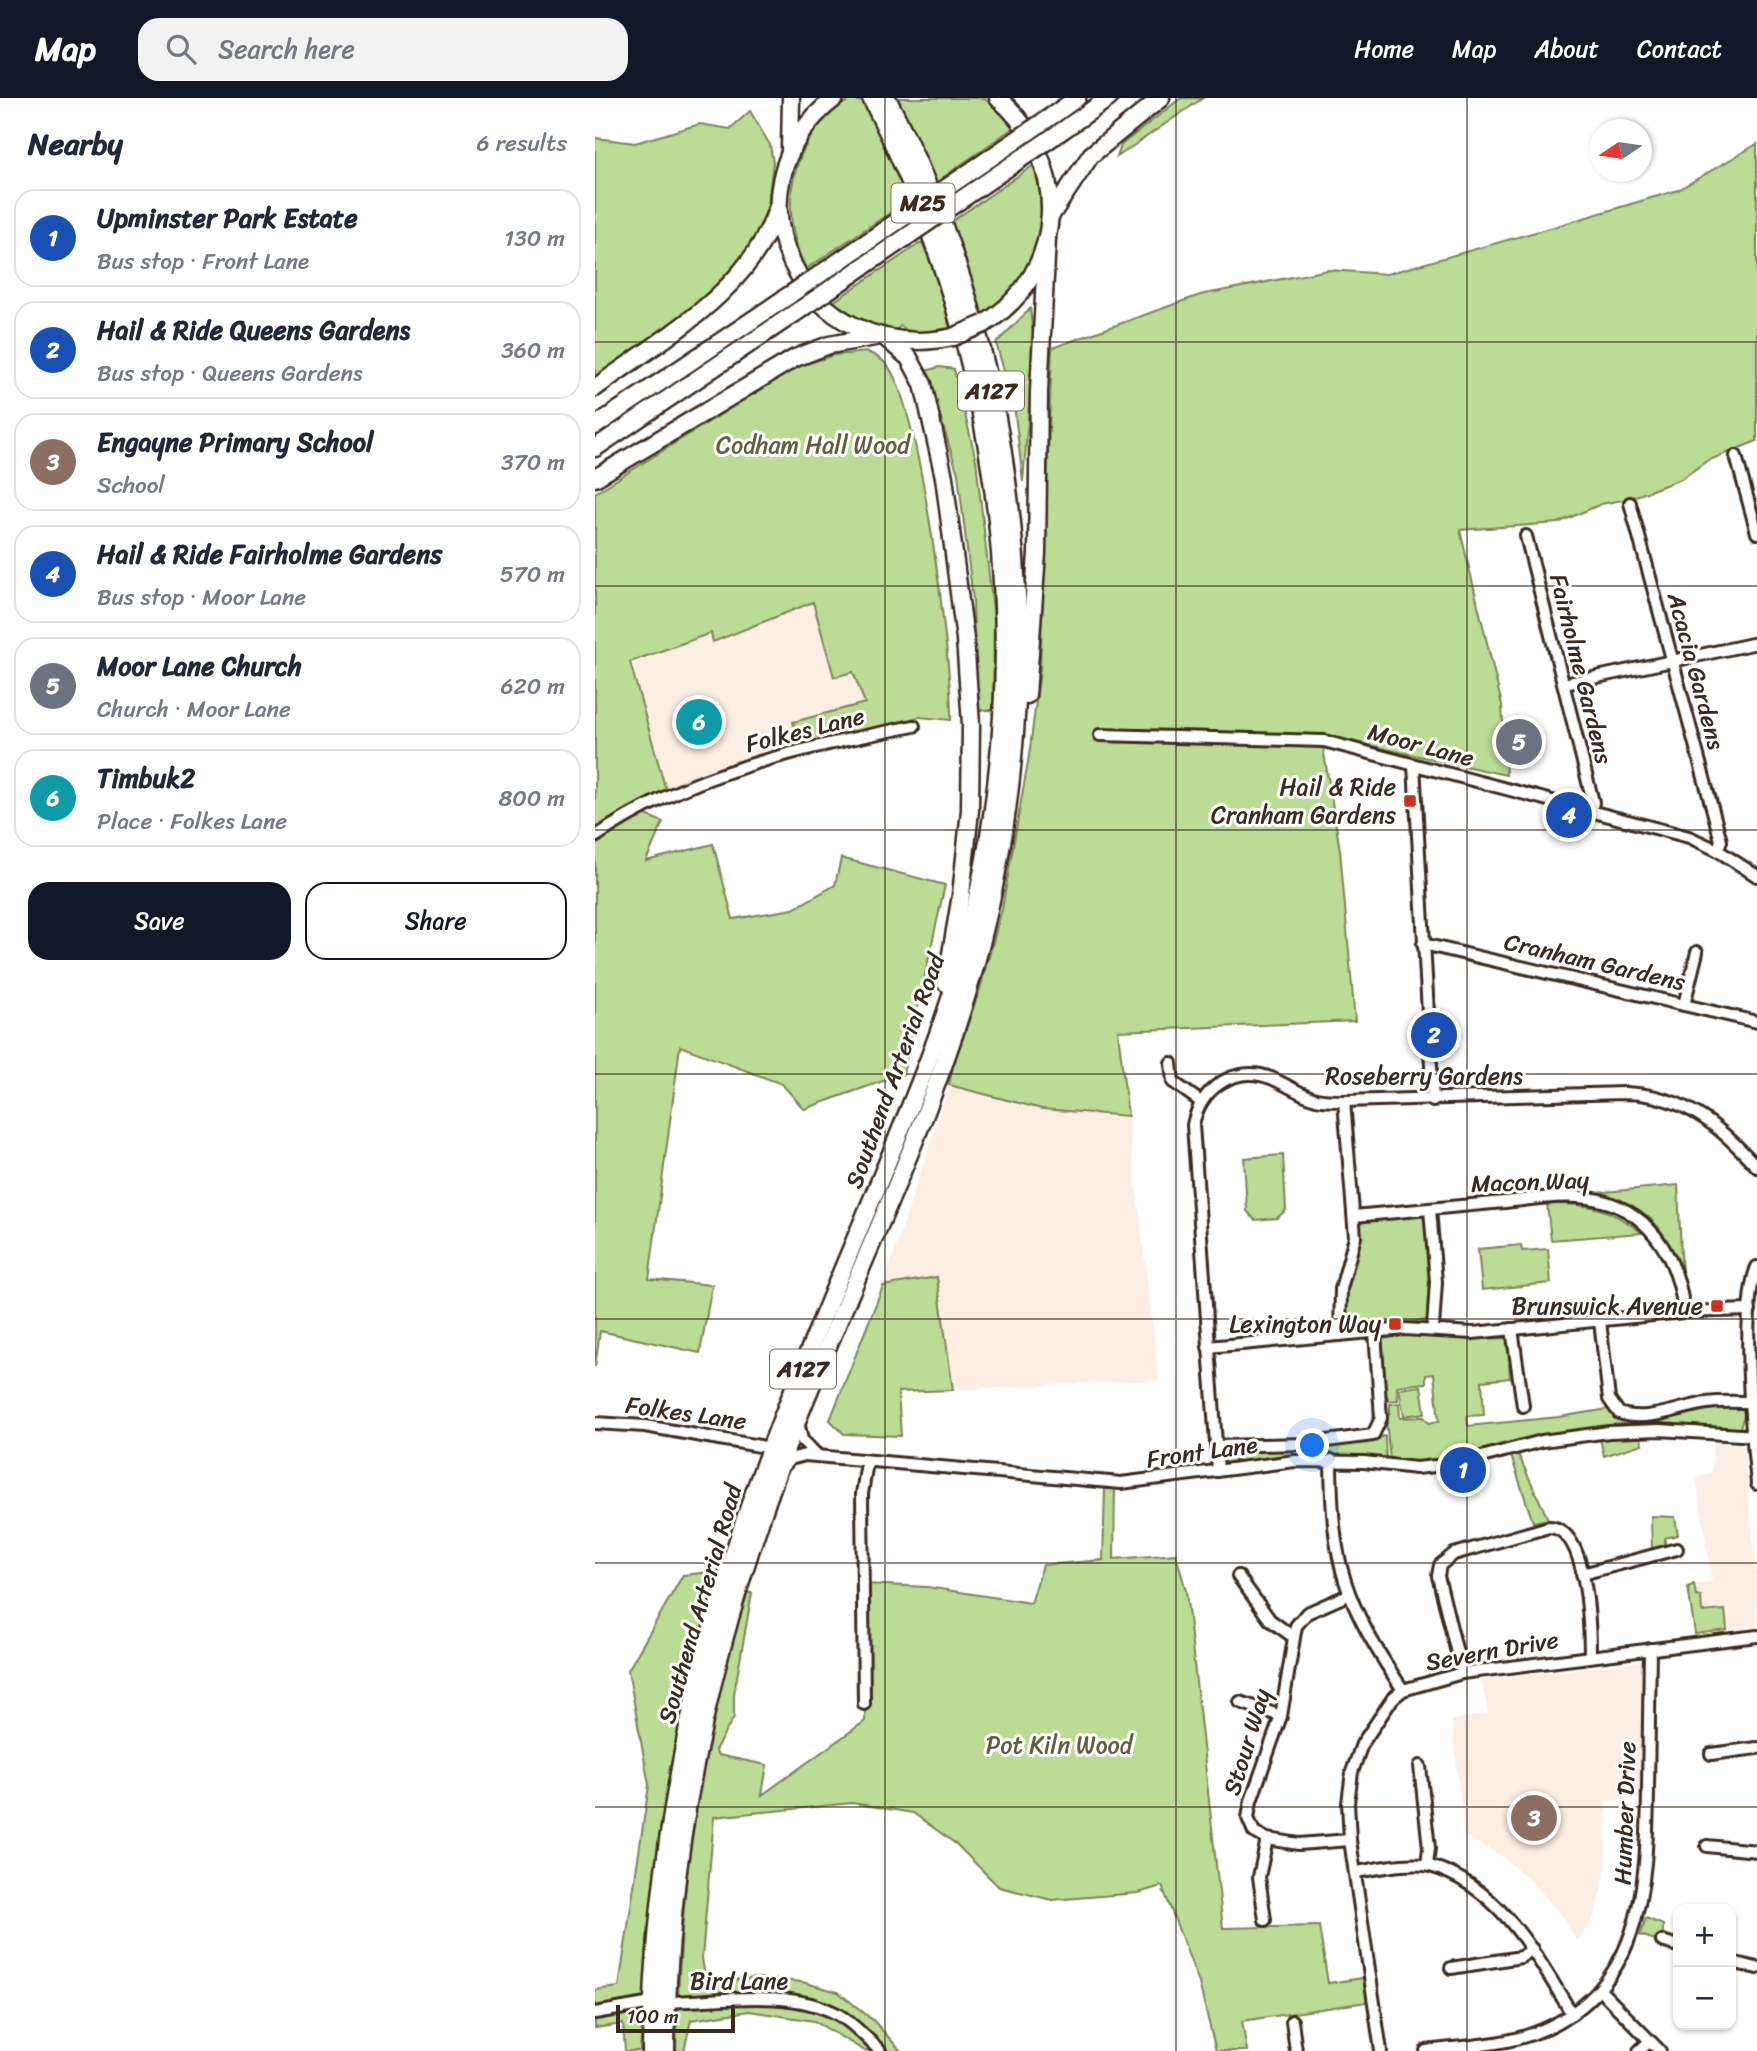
<!DOCTYPE html>
<html lang="en">
<head>
<meta charset="utf-8">
<style>
  body { margin:0; font-family:Sriracha,sans-serif; background:#f2f2f3; color:#1f2937 }
  .controls { position:absolute; right:21px; bottom:21px; display:grid; overflow:hidden; border-radius:14px; box-shadow:0 2px 5px #0004 }
  .controls button { width:63px; height:63px; display:grid; place-items:center; padding:0; border:0; border-bottom:2px solid #e0e1e3; background:#fff; color:#1f2937; font:35px sans-serif }
  .compass { position:absolute; left:994px; top:21px; width:63px; height:63px; border-radius:50%; background:#fff; box-shadow:0 2px 5px #0004; rotate:257deg }
  .scale { position:absolute; left:21px; bottom:18px; width:119px; box-sizing:border-box; padding-left:7px; border:4px solid #3b2a1e; border-top:0; font-size:19px; line-height:24px; white-space:nowrap; color:#3b2a1e; -webkit-text-stroke:5px #fff; paint-order:stroke }
  .you { position:absolute; left:718px; top:1348px; width:24px; height:24px; margin:-18px; border:5px solid #fff; border-radius:50%; background:#1a73e8; box-shadow:0 0 0 10px #1a73e833 }
  .badge { display:grid; place-items:center; width:46px; height:46px; border-radius:50%; background:#111827; color:#fff; font-size:23px; font-weight:700 }
  .pin { position:absolute; translate:-50% -50%; border:4px solid #fff; box-shadow:0 2px 7px #0006 }
  .list { margin:0; padding:0; list-style:none }
  h2 { display:flex; justify-content:space-between; align-items:center; height:91px; margin:0; padding:0 28px; font-size:30px }
  h2 small { font-size:23px; font-weight:400; color:#747a83 }
  .list li { display:grid; grid-template-columns:46px 1fr auto; gap:21px; align-items:center; box-sizing:border-box; height:98px; margin:0 14px 14px; padding:0 14px; border:2px solid #e0e1e3; border-radius:21px }
  .list b { display:block; font-size:26px; white-space:nowrap }
  .list p { margin:0; font-size:23px; white-space:nowrap; color:#747a83 }
  .list em { font-size:23px; font-style:normal; color:#747a83 }
  .actions { display:flex; gap:14px; padding:21px 28px }
  .actions a { flex:1; padding:16px 0; border:2px solid #111827; border-radius:21px; text-align:center; font-size:24px; color:#111827 }
  .actions .main { background:#111827; color:#fff }
  .icon { flex:none; width:38px; height:38px; fill:none; stroke:currentColor; stroke-width:2; stroke-linecap:round; stroke-linejoin:round }
  .map { position:relative; flex:none; width:1162px; height:1953px; overflow:hidden }
  header { display:flex; align-items:center; gap:42px; box-sizing:border-box; height:98px; padding:0 35px; background:#111827; color:#fff }
  header strong { font-size:33px }
  nav { display:flex; gap:38px; margin-inline-start:auto; font-size:24px }
  .search { width:490px; height:63px; background:#f2f2f3; display:flex; align-items:center; gap:18px; box-sizing:border-box; padding:0 24px; border-radius:21px; color:#747a83; font-size:26px }
  main { display:flex }
  aside { flex:1; background:#fff }
  .map>svg:first-child { display:block }
  .built { fill:#fdeee4 }
  .green { fill:#bbdc95; stroke:#7b835a; stroke-width:2 }
  .lines { fill:none; stroke-linecap:round; stroke-linejoin:round }
  .minor-casing { stroke:#3b2a1e; stroke-width:16 }
  .highway-casing { stroke:#3b2a1e; stroke-width:21 }
  .minor { stroke:#fff; stroke-width:10 }
  .highway { stroke:#fff; stroke-width:16 }
  .highway-bridge-casing { stroke:#3b2a1e; stroke-width:21; stroke-linecap:butt }
  .highway-bridge { stroke:#fff; stroke-width:16 }
  .grid { fill:none; stroke:#3b2a1e; stroke-width:2; stroke-opacity:0.55 }
  .poi-dot { fill:#c8321e; stroke:#fff; stroke-width:2.5 }
  .labels { text-anchor:middle; dominant-baseline:central; stroke-width:6; stroke-linejoin:round; paint-order:stroke }
  .shield { fill:#fff; stroke:#766a62; stroke-width:2 }
  .shield-label { font-size:23px; font-weight:bold; fill:#3b2a1e }
  .park-label { font-size:24px; fill:#615f42; stroke:#fff }
  .street-label { font-size:24px; fill:#3b2a1e; stroke:#fff }
  .poi-label { font-size:24px; fill:#3b2a1e; stroke:#fff; text-anchor:end }
</style>
</head>
<body>
<header>
<strong>Map</strong>
<div class="search"><svg class="icon" aria-label="search" viewBox="0 0 24 24"><circle cx="10" cy="10" r="6"/><path d="M15 15l6 6"/></svg>Search here</div>
<nav><a>Home</a><a>Map</a><a>About</a><a>Contact</a></nav>
</header>
<main>
<aside>
<h2>Nearby<small>6 results</small></h2>
<ul class="list">
<li><span class="badge" style="background:#1a4fb4">1</span><div><b>Upminster Park Estate</b><p>Bus stop · Front Lane</p></div><em>130 m</em></li>
<li><span class="badge" style="background:#1a4fb4">2</span><div><b>Hail &amp; Ride Queens Gardens</b><p>Bus stop · Queens Gardens</p></div><em>360 m</em></li>
<li><span class="badge" style="background:#8d6e63">3</span><div><b>Engayne Primary School</b><p>School</p></div><em>370 m</em></li>
<li><span class="badge" style="background:#1a4fb4">4</span><div><b>Hail &amp; Ride Fairholme Gardens</b><p>Bus stop · Moor Lane</p></div><em>570 m</em></li>
<li><span class="badge" style="background:#6b7280">5</span><div><b>Moor Lane Church</b><p>Church · Moor Lane</p></div><em>620 m</em></li>
<li><span class="badge" style="background:#0f9aa8">6</span><div><b>Timbuk2</b><p>Place · Folkes Lane</p></div><em>800 m</em></li>
</ul>
<div class="actions"><a class="main">Save</a><a>Share</a></div>
</aside>
<div class="map">
<svg width="1162" height="1953" viewBox="0 0 1162 1953">
  <rect width="100%" height="100%" fill="#fff"/>
  <filter id="ink" filterUnits="userSpaceOnUse"><feTurbulence type="fractalNoise" baseFrequency=".0143" numOctaves="2"/><feDisplacementMap in="SourceGraphic" scale="14" xChannelSelector="R" yChannelSelector="G"/><feConvolveMatrix kernelMatrix="1 2 1 2 8 2 1 2 1" color-interpolation-filters="sRGB"/></filter>
  <g filter="url(#ink)">
    <g class="built">
      <polygon points="219,504 239,578 258,574 270,605 199,624 204,647 163,657 72,696 38,565 116,535 118,544"/>
      <polygon points="354,987 403,1002 533,1018 564,1282 358,1292 342,1179 288,1188"/>
      <polygon points="1118,1343 1148,1348 1162,1476 1162,1528 1100,1536 1093,1489 1117,1483 1101,1380 1117,1374"/>
      <polygon points="1048,1563 1047,1701 1011,1703 1010,1775 999,1820 982,1843 968,1819 942,1789 908,1759 869,1737 857,1622 893,1615 886,1582"/>
    </g>
    <g class="green">
      <polygon points="300,0 389,0 421,28 340,85"/>
      <polygon points="586,0 608,0 522,59 526,47"/>
      <path d="M256 1 267 4 273 11 314 102 211 171C181 111 195 37 256 1Z"/>
      <polygon points="155,13 175,47 178,64 173,106 164,137 145,167 119,194 0,281 0,40 40,45 105,26 135,31"/>
      <polygon points="1162,46 1162,343 1112,363 1086,381 1033,401 1006,406 963,425 865,432 907,607 911,677 726,637 745,752 760,923 523,933 533,1018 447,1011 354,987 358,968 385,891 407,811 434,658 445,572 457,250 605,197 733,172 792,176 962,128 1083,92"/>
      <path d="M442 65C444 79 449 94 449 108 450 152 423 194 387 217L356 124Z"/>
      <polygon points="327,144 345,188 355,231 315,235 306,228 299,233 271,225 238,204"/>
      <polygon points="435,211 439,245 428,384 419,307 401,245"/>
      <path d="M273 254C279 257 287 261 291 266 325 301 357 565 356 622L324 619 204 647 198 624 270 605 258 574 239 579 218 504 118 544 116 535 35 564 72 696 34 710 68 724 51 763 118 746 138 821 198 811 240 787 246 760 350 787 308 976 209 1011 187 986 85 948 54 1181 117 1187 105 1255 5 1233 0 1269V395L200 270 239 257Z"/>
      <polygon points="344,269 359,271 381,362 399,521 398,612 381,612 378,502 363,376 331,273"/>
      <polygon points="688,1057 691,1112 682,1120 660,1122 652,1113 649,1060"/>
      <path d="M1083 1087 1087 1179C1072 1129 1051 1105 999 1095Z"/>
      <path d="M952 1106C993 1106 1013 1108 1047 1135L956 1142Z"/>
      <path d="M826 1117C841 1132 836 1200 834 1222L750 1229 747 1211 764 1127 771 1121Z"/>
      <polygon points="926,1147 927,1153 953,1151 956,1185 887,1192 883,1151"/>
      <polygon points="342,1179 358,1292 303,1294 306,1338 249,1336 235,1322 288,1188"/>
      <path d="M816 1236 871 1241 916 1240 919 1265 914 1266 915 1280 887 1283 889 1317 872 1318 873 1328 964 1319 1013 1311C1022 1321 1034 1320 1042 1329 1011 1332 980 1334 950 1338 896 1346 850 1369 795 1363L791 1320 795 1315V1306L804 1305 805 1320 829 1319 834 1325 844 1323 839 1276 831 1277V1285L802 1288 803 1302 794 1303 789 1291 787 1241Z"/>
      <polygon points="826,1288 830,1315 809,1318 804,1291"/>
      <polygon points="1143,1308 1150,1314 1145,1330 1135,1333 1044,1328 1038,1321"/>
      <path d="M790 1338 791 1363 632 1368 628 1361 630 1354 635 1353C687 1349 740 1353 790 1338Z"/>
      <polygon points="1046,1339 1047,1346 1009,1358 1005,1341"/>
      <polygon points="923,1356 953,1421 938,1424 916,1358"/>
      <path d="M510 1390H520L519 1461 581 1456 591 1493 628 1830 724 1828 733 1885 768 1880 772 1904 647 1923 652 1953H621L604 1885 567 1788 543 1795 457 1802 404 1789 361 1746 318 1715 257 1705 119 1719 107 1860 111 1884 162 1880 207 1884 243 1894 278 1922 306 1953H270L219 1923 154 1913 96 1922 89 1953H81C84 1843 93 1732 114 1624 123 1580 135 1537 146 1494L157 1495 139 1596V1619L120 1652 123 1657 172 1667 167 1697 270 1623 269 1486 332 1489 436 1505 448 1467 508 1462Z"/>
      <polygon points="1056,1418 1080,1419 1083,1437 1070,1440 1070,1447 1057,1451"/>
      <polygon points="125,1473 96,1572 75,1672 53,1842 45,1953 30,1953 28,1926 0,1930 0,1892 24,1889 54,1687 33,1572 88,1477"/>
      <polygon points="1099,1486 1101,1498 1106,1499 1107,1514 1130,1512 1132,1532 1100,1536 1093,1489"/>
      <polygon points="1051,1820 1068,1827 1068,1840 1063,1843 1045,1837"/>
    </g>
    <g class="lines">
      <g class="minor-casing">
        <g id="minor">
          <polyline points="1141,358 1162,435"/>
          <polyline points="1035,405 1126,743 1122,752"/>
          <polyline points="931,438 998,704 996,714"/>
          <polyline points="969,586 1162,545"/>
          <polyline points="505,637 729,643 1094,739 1122,752 1162,778"/>
          <polyline points="819,667 838,1003"/>
          <path d="M0 739C94 674 209 650 319 628"/>
          <polyline points="828,846 1162,924"/>
          <polyline points="1089,907 1102,854"/>
          <polyline points="576,965 578,984 606,1004"/>
          <polyline points="835,1111 841,1184 838,1230"/>
          <path d="M759 1118C806 1114 852 1109 898 1105 929 1103 963 1095 994 1100 1053 1109 1083 1158 1089 1214"/>
          <path d="M1162 1169C1145 1207 1157 1340 1162 1386"/>
          <path d="M1005 1223 1014 1301 1024 1315C1052 1325 1084 1309 1112 1305 1126 1303 1142 1304 1156 1304"/>
          <polyline points="917,1231 928,1308"/>
          <polyline points="745,1237 746,1191 760,1139 749,1003"/>
          <polyline points="613,1249 809,1231 878,1235 1089,1214 1155,1212"/>
          <polyline points="203,1323 207,1342 223,1358"/>
          <polyline points="0,1325 50,1328 176,1350"/>
          <polyline points="622,1348 708,1346 778,1337 786,1320 780,1234"/>
          <path d="M736 1362C737 1469 749 1503 808 1592"/>
          <polyline points="187,1370 195,1361 210,1357 526,1385 700,1363 769,1364 821,1370 860,1366 947,1343 1014,1334 1064,1332 1162,1338"/>
          <path d="M623 1373 598 1027C605 991 639 966 676 980 691 986 706 997 721 1001 730 1003 740 1003 749 1003L1030 995C1089 997 1124 1027 1162 1069"/>
          <polyline points="987,1476 1082,1451"/>
          <polyline points="643,1478 675,1522 697,1538"/>
          <polyline points="753,1497 712,1515 701,1528 686,1618 656,1703 653,1720 659,1734 672,1741 704,1746 755,1742"/>
          <path d="M867 1575 843 1478 845 1467 859 1456 954 1429C993 1430 995 1528 995 1557"/>
          <polyline points="645,1604 686,1618"/>
          <polyline points="269,1606 267,1396 272,1364"/>
          <polyline points="1116,1656 1162,1650"/>
          <polyline points="825,1668 834,1750 832,1767"/>
          <polyline points="1112,1748 1162,1753"/>
          <path d="M760 1774C782 1771 813 1763 835 1768 904 1787 943 1860 977 1916"/>
          <polyline points="670,1822 664,1779 672,1741"/>
          <polyline points="1067,1843 1083,1848"/>
          <polyline points="1136,1864 1162,1870"/>
          <polyline points="856,1870 926,1859 937,1851"/>
          <polyline points="1005,1892 1065,1953"/>
          <path d="M72 1904C126 1903 194 1890 244 1917 259 1926 273 1941 285 1953"/>
          <polyline points="0,1915 57,1905"/>
          <polyline points="697,1923 701,1953"/>
          <polyline points="786,1953 755,1742 753,1705 757,1674 767,1646 798,1600 808,1592 867,1575 1162,1538"/>
          <path d="M831 1953C866 1948 904 1948 937 1936 1047 1896 1052 1791 1053 1690 1054 1644 1054 1598 1055 1551"/>
          <polyline points="1044,1953 1054,1944"/>
        </g>
      </g>
      <g class="highway-casing">
        <g id="highway">
          <path d="M240 0C119 93 209 271 358 239"/>
          <polyline points="461,15 482,0"/>
          <polyline points="468,32 514,0"/>
          <polyline points="195,53 196,0"/>
          <polyline points="456,117 496,57 566,0"/>
          <path d="M389 226C473 174 476 63 403 0"/>
          <polyline points="293,242 314,260 328,286 349,379 370,541 376,626 375,712 366,797 351,885"/>
          <path d="M0 290C66 241 155 194 182 111"/>
          <polyline points="0,328 196,196"/>
          <polyline points="0,350 206,211"/>
          <polyline points="0,380 200,260 234,247 280,239"/>
          <polyline points="432,597 442,455 444,293 452,141"/>
          <path d="M56 1953C60 1755 98 1561 166 1375 206 1266 253 1160 297 1053 321 994 346 934 364 872 447 581 413 268 276 0"/>
          <path d="M71 1953C72 1736 124 1519 204 1318 262 1173 337 1022 379 872 459 583 430 267 292 0"/>
        </g>
      </g>
      <use href="#minor" class="minor"/>
      <use href="#highway" class="highway"/>
      <g class="highway-bridge-casing">
        <g id="highway-bridge">
          <polyline points="196,196 461,15"/>
          <polyline points="206,211 468,32"/>
          <polyline points="358,239 389,226"/>
        </g>
      </g>
      <use href="#highway-bridge" class="highway-bridge"/>
    </g>
  </g>
  <path class="grid" d="M290 0V1953M581 0V1953M872 0V1953M0 244H1162M0 488H1162M0 732H1162M0 976H1162M0 1221H1162M0 1465H1162M0 1709H1162"/>
  <g class="poi-dot">
    <rect x="808" y="696" width="14" height="14" rx="3.5"/>
    <rect x="1115" y="1201" width="14" height="14" rx="3.5"/>
    <rect x="793" y="1219" width="14" height="14" rx="3.5"/>
  </g>
  <g class="labels">
    <g class="shield">
      <rect x="296.5" y="85.5" width="63" height="39" rx="5"/>
      <rect x="363" y="273.5" width="66" height="39" rx="5"/>
      <rect x="175" y="1251.5" width="66" height="39" rx="5"/>
    </g>
    <g class="shield-label">
      <text x="328" y="105">M25</text>
      <text x="396" y="293">A127</text>
      <text x="208" y="1271">A127</text>
    </g>
    <g class="park-label">
      <text x="218" y="347">Codham Hall Wood</text>
      <text x="464" y="1647">Pot Kiln Wood</text>
    </g>
    <g class="street-label">
      <text transform="translate(986 571) rotate(76)">Fairholme Gardens</text>
      <text transform="translate(1101 573) rotate(75)">Acacia Gardens</text>
      <text transform="translate(210 632) rotate(-14)">Folkes Lane</text>
      <text transform="translate(826 647) rotate(15)">Moor Lane</text>
      <text transform="translate(1000 864) rotate(13)">Cranham Gardens</text>
      <text transform="translate(300 973) rotate(-70)">Southend Arterial Road</text>
      <text x="829" y="978">Roseberry Gardens</text>
      <text transform="translate(935 1084) rotate(-2)">Macon Way</text>
      <text transform="translate(91 1315) rotate(8)">Folkes Lane</text>
      <text transform="translate(607 1354) rotate(-8)">Front Lane</text>
      <text transform="translate(105 1506) rotate(-74)">Southend Arterial Road</text>
      <text transform="translate(897 1553) rotate(-10)">Severn Drive</text>
      <text transform="translate(652 1644) rotate(-73)">Stour Way</text>
      <text transform="translate(1030 1715) rotate(-88)">Humber Drive</text>
      <text x="144" y="1883">Bird Lane</text>
    </g>
    <g class="poi-label">
      <text x="801" y="689">Hail &amp; Ride<tspan x="801" dy="28">Cranham Gardens</tspan></text>
      <text x="1108" y="1208">Brunswick Avenue</text>
      <text x="786" y="1226">Lexington Way</text>
    </g>
  </g>
</svg>
<div class="controls">
<button>+</button>
<button>−</button>
</div>
<svg class="compass" viewBox="-18 -18 36 36"><path d="M0-13l5 13h-10z" fill="#e53935"/><path d="M0 13l5-13h-10z" fill="#747a83"/></svg>
<div class="scale">100 m</div>
<div class="you"></div>
<div class="pin badge" style="left:868px;top:1372px;background:#1a4fb4">1</div>
<div class="pin badge" style="left:839px;top:937px;background:#1a4fb4">2</div>
<div class="pin badge" style="left:939px;top:1720px;background:#8d6e63">3</div>
<div class="pin badge" style="left:974px;top:717px;background:#1a4fb4">4</div>
<div class="pin badge" style="left:924px;top:644px;background:#6b7280">5</div>
<div class="pin badge" style="left:104px;top:624px;background:#0f9aa8">6</div>
</div>
</main>
</body>
</html>
